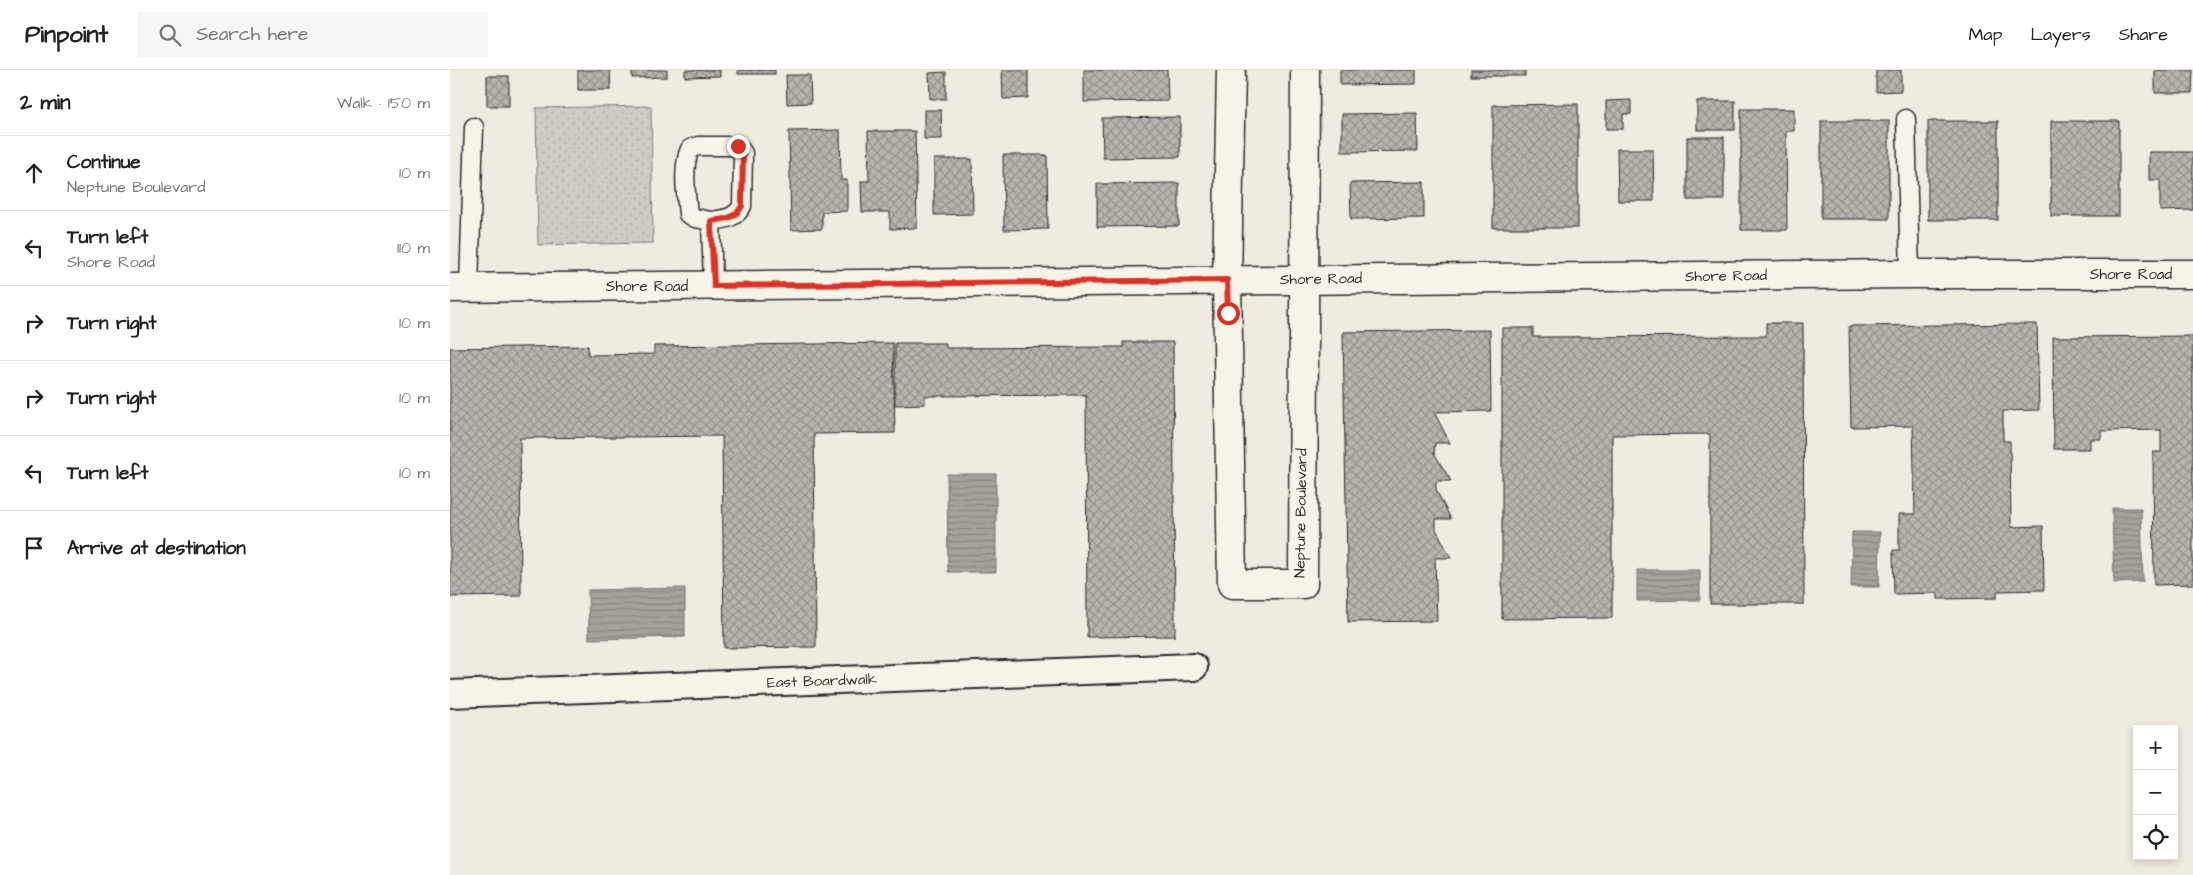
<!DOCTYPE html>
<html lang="en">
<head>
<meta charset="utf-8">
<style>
  body { margin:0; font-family:"Architects Daughter",sans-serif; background:#f6f6f6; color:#202124 }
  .controls { position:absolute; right:15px; bottom:15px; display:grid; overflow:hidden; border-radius:0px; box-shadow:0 2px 8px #0003 }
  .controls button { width:45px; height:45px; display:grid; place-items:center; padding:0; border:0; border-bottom:1px solid #e0e0e0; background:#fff; color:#202124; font:25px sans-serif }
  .stop { position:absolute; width:15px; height:15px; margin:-11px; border:4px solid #d93025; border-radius:50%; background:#fff }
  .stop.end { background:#d93025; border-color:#fff; box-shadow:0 1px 5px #0008 }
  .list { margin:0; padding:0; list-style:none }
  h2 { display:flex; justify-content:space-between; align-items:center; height:65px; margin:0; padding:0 20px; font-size:21px }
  h2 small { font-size:16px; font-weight:400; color:#757577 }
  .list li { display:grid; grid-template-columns:32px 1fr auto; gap:15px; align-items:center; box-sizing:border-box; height:75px; padding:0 20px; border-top:1px solid #e0e0e0 }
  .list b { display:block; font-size:19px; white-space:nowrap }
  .list p { margin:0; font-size:16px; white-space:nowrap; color:#757577 }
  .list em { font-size:16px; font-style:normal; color:#757577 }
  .icon { flex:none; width:28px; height:28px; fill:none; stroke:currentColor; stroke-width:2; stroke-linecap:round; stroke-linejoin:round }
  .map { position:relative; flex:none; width:1743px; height:805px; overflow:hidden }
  header { display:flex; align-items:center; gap:30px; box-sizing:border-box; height:70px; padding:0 25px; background:#fff; border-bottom:1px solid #e0e0e0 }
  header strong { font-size:24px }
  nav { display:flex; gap:28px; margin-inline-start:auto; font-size:18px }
  .search { width:350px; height:45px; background:#f6f6f6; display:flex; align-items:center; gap:12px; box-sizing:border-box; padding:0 18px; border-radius:0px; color:#757577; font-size:19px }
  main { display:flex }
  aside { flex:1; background:#fff }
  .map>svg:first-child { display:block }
  .grass { fill:url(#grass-dots); stroke:#7d7b76 }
  .water { fill:url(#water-rules); stroke:#74726e }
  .building { fill:url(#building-cross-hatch); stroke:#2b2b2b }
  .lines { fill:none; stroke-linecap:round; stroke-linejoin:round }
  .service-casing { stroke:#2b2b2b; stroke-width:21 }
  .pedestrian-casing { stroke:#2b2b2b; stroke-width:30 }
  .minor-casing { stroke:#2b2b2b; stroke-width:31 }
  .service { stroke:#f7f3e8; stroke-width:18 }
  .pedestrian { stroke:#f7f3e8; stroke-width:26 }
  .minor { stroke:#f7f3e8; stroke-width:28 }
  .route { stroke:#d93025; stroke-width:6 }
  .labels { text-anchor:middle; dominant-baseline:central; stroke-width:4.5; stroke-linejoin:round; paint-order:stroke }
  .street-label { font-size:15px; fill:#2b2b2b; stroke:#f7f3e8 }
</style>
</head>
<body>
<header>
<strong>Pinpoint</strong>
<div class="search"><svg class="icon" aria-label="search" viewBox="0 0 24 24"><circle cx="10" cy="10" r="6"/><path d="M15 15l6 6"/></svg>Search here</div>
<nav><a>Map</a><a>Layers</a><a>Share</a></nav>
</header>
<main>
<aside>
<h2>2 min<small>Walk · 150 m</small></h2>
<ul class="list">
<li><svg class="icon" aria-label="ahead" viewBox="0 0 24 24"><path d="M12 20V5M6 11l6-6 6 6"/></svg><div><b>Continue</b><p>Neptune Boulevard</p></div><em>10 m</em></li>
<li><svg class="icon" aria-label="left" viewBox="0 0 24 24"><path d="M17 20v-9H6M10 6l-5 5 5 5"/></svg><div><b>Turn left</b><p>Shore Road</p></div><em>110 m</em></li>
<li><svg class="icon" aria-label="right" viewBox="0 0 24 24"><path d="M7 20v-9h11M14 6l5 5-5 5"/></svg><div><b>Turn right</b></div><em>10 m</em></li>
<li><svg class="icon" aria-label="right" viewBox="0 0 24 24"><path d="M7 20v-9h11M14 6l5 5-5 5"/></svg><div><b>Turn right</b></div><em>10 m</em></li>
<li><svg class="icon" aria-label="left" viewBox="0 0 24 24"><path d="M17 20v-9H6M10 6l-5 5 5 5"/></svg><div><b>Turn left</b></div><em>10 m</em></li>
<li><svg class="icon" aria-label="arrive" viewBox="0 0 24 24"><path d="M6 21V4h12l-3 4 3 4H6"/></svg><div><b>Arrive at destination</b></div></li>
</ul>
</aside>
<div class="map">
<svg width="1743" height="805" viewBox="0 0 1743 805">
  <defs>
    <pattern id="grass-dots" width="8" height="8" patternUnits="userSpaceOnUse" patternTransform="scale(1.25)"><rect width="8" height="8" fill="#cfcbc2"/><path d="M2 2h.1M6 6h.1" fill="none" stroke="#b2aea7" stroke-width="1.8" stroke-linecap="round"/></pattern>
    <pattern id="water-rules" width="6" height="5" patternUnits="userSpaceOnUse" patternTransform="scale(1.25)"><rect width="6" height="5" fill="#a4a29a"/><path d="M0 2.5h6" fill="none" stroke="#86847e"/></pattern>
    <pattern id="building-cross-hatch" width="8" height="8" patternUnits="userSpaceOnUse" patternTransform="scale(1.25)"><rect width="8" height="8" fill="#b8b5ae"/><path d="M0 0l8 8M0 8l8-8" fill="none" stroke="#96938e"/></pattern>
  </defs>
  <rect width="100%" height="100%" fill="#efebe0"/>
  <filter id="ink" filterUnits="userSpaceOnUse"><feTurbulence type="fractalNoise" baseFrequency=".02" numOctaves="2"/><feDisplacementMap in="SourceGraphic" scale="10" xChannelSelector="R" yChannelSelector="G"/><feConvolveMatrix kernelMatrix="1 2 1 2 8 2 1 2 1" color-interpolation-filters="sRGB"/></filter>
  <g filter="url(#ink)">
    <polygon class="grass" points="201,36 203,173 88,175 86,38"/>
    <g class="water">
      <polygon points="497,404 546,404 546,502 498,502"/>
      <polygon points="1662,438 1691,438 1693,512 1664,513"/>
      <polygon points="1402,462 1430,462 1429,517 1401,517"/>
      <polygon points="1187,500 1250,500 1250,530 1187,531"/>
      <polygon points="235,518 235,567 139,569 138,520"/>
    </g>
    <g class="building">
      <polygon points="128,0 160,0 161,20 128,20"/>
      <polygon points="182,0 217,0 217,7 182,8"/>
      <polygon points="235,0 270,0 270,6 235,7"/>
      <rect x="288" y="0" width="37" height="4"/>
      <polygon points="552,0 578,0 578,28 553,29"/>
      <polygon points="634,0 717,0 718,31 634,32"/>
      <polygon points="890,0 966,0 966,14 890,15"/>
      <rect x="1021" y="0" width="54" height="6"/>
      <polygon points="1426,0 1451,0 1451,21 1426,22"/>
      <polygon points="1705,0 1743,0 1742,23 1705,23"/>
      <polygon points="496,2 496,29 480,29 479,3"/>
      <polygon points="336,5 360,5 361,33 337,34"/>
      <rect x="37" y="6" width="22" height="30"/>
      <polygon points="1181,30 1181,44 1173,44 1173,59 1156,59 1156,31"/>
      <rect x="1247" y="31" width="38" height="29"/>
      <polygon points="1128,34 1128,158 1043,158 1043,35"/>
      <polygon points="1291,39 1344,39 1344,61 1336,61 1337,160 1291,160"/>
      <polygon points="474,40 491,40 492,69 474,69"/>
      <polygon points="967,43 968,81 892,82 892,44"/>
      <polygon points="730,47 730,87 653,88 652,48"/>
      <rect x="1371" y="51" width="68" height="98"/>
      <rect x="1478" y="51" width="70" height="99"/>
      <rect x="1601" y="51" width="68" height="95"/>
      <polygon points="390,60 391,110 397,110 397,141 372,142 372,159 341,160 339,61"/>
      <polygon points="418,61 465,61 467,158 440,159 440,142 412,142 411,111 419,111"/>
      <rect x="1237" y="67" width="37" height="63"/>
      <polygon points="1167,79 1203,79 1204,131 1168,131"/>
      <polygon points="1699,82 1743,82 1743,140 1710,141 1710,110 1699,110"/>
      <polygon points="553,85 597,85 598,159 554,160"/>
      <polygon points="484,89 522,89 523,144 484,145"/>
      <polygon points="974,112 974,148 901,149 900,113"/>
      <polygon points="729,113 729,156 647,157 647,114"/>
      <polygon points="1316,253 1353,253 1354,534 1260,534 1260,364 1162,365 1162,548 1052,549 1052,258 1083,258 1083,267 1316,266"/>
      <polygon points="1587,254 1589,340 1553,341 1553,371 1560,371 1561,457 1593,456 1594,520 1547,521 1547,528 1488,529 1488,523 1444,524 1443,480 1449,480 1449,444 1465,444 1463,356 1401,357 1399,256"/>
      <polygon points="1040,260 1041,341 984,342 1000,373 985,373 984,383 1001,411 986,411 986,420 1001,449 986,449 986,459 1001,488 985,488 987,551 898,552 893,262"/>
      <polygon points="1743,266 1743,514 1704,515 1703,382 1711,382 1711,360 1651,361 1651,369 1640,369 1640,379 1604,379 1603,267"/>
      <polygon points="673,272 723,272 725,566 637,567 636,325 475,326 475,334 445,335 445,273 496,273 496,278 673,277"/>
      <polygon points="443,273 445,363 364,364 366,577 274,578 272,366 70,368 71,526 0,527 0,278 138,276 138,285 204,284 204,276"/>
    </g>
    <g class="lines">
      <g class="service-casing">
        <g id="service">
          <polyline points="1456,49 1460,204"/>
          <path d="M261 151C274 149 285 149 292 136L293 83 288 76H248L240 79C232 97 236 124 238 144L245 148 261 151 263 216"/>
          <polyline points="19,218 24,57"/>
        </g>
      </g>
      <g class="pedestrian-casing">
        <polyline id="pedestrian" points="0,624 744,597"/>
      </g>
      <g class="minor-casing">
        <g id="minor">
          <polyline points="781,0 777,210 782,514 853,514 855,0"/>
          <polyline points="0,218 1460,204 1743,204"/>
        </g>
      </g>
      <use href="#service" class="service"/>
      <use href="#pedestrian" class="pedestrian"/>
      <use href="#minor" class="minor"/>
    </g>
  </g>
  <g class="lines" filter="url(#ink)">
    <path class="route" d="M288 76 293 83 292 136C285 149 274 149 261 151L264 216 777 210 778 243"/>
  </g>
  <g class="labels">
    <g class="street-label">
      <text x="1681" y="204">Shore Road</text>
      <text transform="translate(1276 206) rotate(-1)">Shore Road</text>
      <text transform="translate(871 209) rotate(-1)">Shore Road</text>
      <text x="197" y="216">Shore Road</text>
      <text transform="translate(851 443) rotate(-89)">Neptune Boulevard</text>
      <text transform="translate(372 611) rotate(-2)">East Boardwalk</text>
    </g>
  </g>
</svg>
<div class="controls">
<button>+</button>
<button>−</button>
<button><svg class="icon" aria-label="locate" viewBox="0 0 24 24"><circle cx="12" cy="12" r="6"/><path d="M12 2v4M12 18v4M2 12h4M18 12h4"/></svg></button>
</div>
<div class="stop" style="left:778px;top:243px"></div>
<div class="stop end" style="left:288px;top:76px"></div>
</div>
</main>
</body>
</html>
